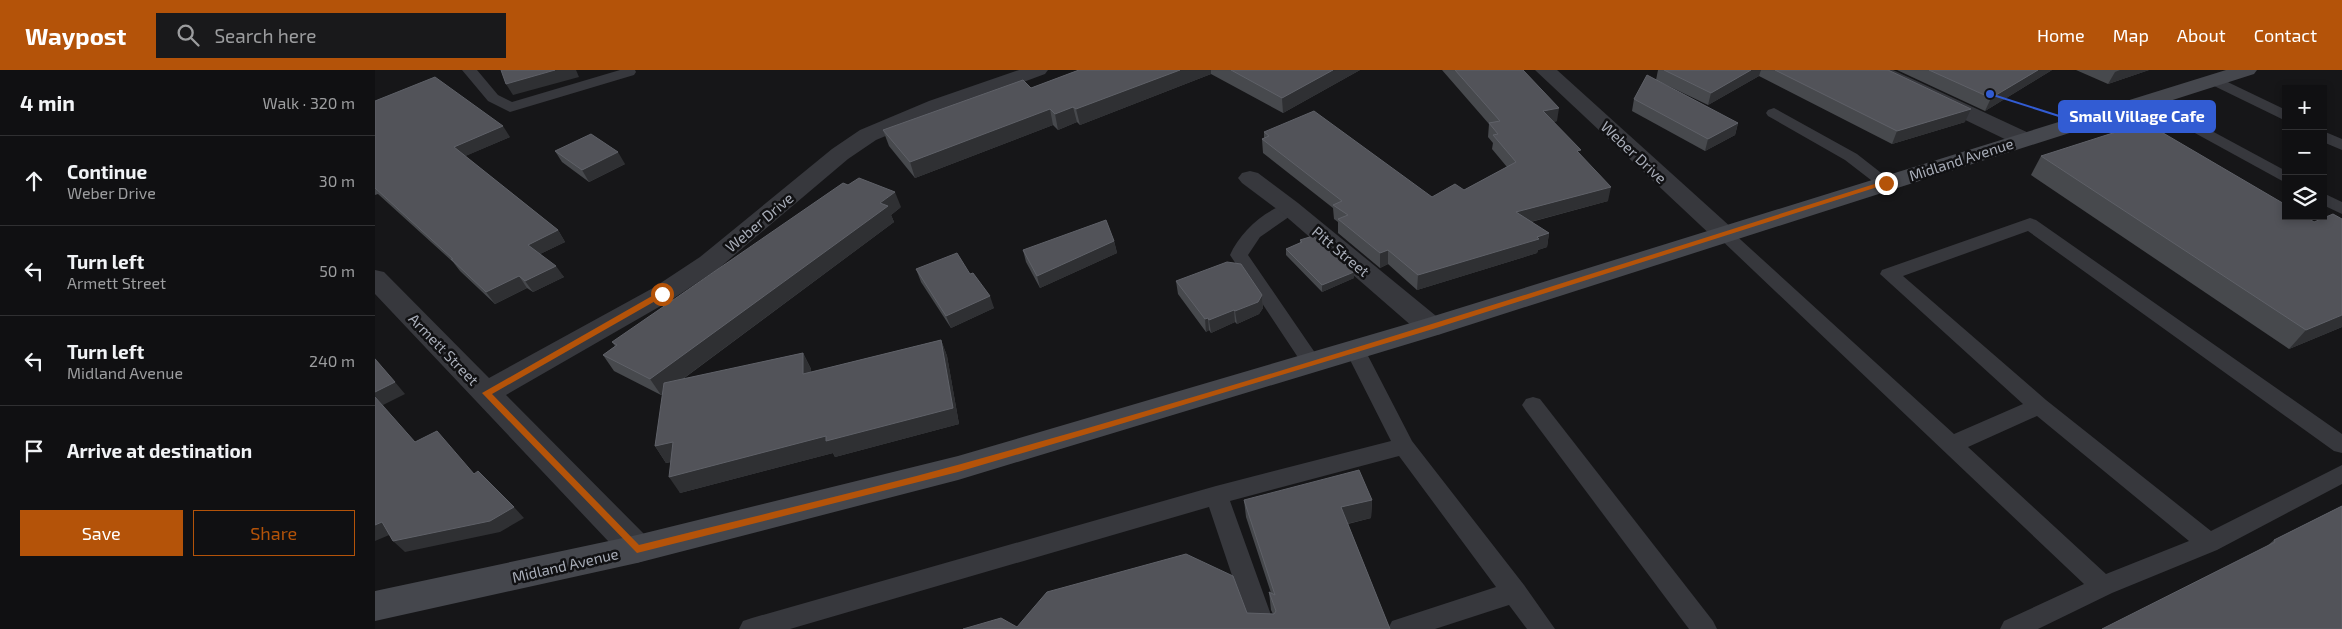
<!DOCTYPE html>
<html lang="en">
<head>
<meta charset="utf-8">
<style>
  body { margin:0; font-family:"Exo 2",sans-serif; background:#19191b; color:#f1f3f6 }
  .controls { position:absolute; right:15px; top:15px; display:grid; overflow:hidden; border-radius:0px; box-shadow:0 2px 8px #0003 }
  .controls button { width:45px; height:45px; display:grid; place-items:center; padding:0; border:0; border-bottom:1px solid #303032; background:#101012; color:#f1f3f6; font:25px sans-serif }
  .stop { position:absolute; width:15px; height:15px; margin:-11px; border:4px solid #b45309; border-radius:50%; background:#fff }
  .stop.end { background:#b45309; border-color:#fff; box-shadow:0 1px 5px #0008 }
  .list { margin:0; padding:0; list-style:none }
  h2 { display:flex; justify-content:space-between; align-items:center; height:65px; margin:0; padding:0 20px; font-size:21px }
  h2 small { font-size:16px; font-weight:400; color:#9c9d9f }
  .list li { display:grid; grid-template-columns:32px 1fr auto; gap:15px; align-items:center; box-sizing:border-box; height:90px; padding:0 20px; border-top:1px solid #303032 }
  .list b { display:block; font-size:19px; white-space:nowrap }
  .list p { margin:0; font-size:16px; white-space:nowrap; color:#9c9d9f }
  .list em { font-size:16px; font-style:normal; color:#9c9d9f }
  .actions { display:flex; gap:10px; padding:15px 20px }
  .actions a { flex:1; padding:11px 0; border:1px solid #b45309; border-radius:0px; text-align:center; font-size:18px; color:#b45309 }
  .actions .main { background:#b45309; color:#fff }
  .icon { flex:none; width:28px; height:28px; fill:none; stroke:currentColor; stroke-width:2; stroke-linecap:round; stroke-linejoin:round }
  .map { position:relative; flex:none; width:1967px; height:559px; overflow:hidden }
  header { display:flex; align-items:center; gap:30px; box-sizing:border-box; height:70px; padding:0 25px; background:#b45309; color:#fff }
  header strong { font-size:24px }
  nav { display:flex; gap:28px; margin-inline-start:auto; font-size:18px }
  .search { width:350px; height:45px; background:#19191b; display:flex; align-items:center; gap:12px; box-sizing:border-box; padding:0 18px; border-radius:0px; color:#9c9d9f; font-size:19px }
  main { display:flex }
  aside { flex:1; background:#101012 }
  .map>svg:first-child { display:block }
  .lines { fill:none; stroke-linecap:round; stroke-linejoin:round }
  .lane { fill:#37383d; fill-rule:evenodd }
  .street { fill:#37383d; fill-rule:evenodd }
  .secondary { fill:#45474d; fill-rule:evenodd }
  .wall { fill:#47494d }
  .shaded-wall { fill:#2f3033 }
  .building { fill:#525359; stroke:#5f6168 }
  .route { fill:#b45309 }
  .labels { text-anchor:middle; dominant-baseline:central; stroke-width:5; stroke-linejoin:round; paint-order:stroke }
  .street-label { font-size:15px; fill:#a8adb8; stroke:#111113 }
  .leader { fill:none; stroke:#325cd3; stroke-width:2 }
  .callout-dot { fill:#325cd3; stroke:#111113; stroke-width:2 }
  .callout { fill:#325cd3; stroke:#325cd3; stroke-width:2 }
  .callout-label { font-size:16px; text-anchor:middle; font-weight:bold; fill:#fff }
</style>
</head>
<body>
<header>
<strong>Waypost</strong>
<div class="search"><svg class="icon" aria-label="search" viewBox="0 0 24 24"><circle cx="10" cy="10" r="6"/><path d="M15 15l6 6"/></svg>Search here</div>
<nav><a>Home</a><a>Map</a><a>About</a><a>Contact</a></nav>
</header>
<main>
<aside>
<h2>4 min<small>Walk · 320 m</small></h2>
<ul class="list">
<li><svg class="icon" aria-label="ahead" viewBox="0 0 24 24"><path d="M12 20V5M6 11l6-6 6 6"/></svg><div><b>Continue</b><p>Weber Drive</p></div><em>30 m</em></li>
<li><svg class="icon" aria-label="left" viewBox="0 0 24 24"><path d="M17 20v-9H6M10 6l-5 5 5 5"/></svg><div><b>Turn left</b><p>Armett Street</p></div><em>50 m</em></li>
<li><svg class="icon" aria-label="left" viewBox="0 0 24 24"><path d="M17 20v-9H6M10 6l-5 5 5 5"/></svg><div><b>Turn left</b><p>Midland Avenue</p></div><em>240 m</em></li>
<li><svg class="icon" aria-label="arrive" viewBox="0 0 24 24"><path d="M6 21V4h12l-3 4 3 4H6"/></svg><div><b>Arrive at destination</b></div></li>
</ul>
<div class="actions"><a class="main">Save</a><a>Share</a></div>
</aside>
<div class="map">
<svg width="1967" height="559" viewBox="0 0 1967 559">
  <rect width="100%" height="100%" fill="#161618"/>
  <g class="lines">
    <g class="lane">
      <polygon points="87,0 102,0 123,25 137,32 245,0 260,0 261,2 259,5 135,42 113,31"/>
      <polygon points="1838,5 1911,40 1911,51 1833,13 1830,10 1833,7"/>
      <polygon points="1772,26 1911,101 1911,113 1767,34 1764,31 1767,28"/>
      <polygon points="1399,38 1482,84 1519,113 1517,117 1505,117 1470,90 1393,46 1391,43 1393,40"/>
      <polygon points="1948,61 1967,69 1967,80 1948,72"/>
      <polygon points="1948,123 1967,132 1967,144 1948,135"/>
      <path d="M915 133 921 134 924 138 921 142 885 167 873 185 947 293 944 298 937 300 930 298 855 185C865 162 890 139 915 133Z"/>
      <path d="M1655 148 1661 150 1967 364V383L1959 381 1653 161 1528 206 1671 330 1836 461 1967 395V414L1842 480 1737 523 1663 559H1625L1629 551 1709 514 1340 164 1343 160 1349 158 1355 160 1579 364 1648 334 1505 204 1507 200ZM1662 346 1814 471 1731 504 1593 377Z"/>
      <polygon points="980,273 987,275 990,280 1037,371 1149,515 1180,559 1152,559 1134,535 1060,559 1013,559 1017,551 1121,517 1024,386 855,431 901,559 875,559 834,437 415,559 364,559 368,551 377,548 841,416 1016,371 970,280 973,275"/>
      <polygon points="1158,327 1165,329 1338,551 1342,559 1314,559 1151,341 1147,335 1151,329"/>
    </g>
    <g class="street">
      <polygon points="644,0 673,0 670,4 570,41 501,70 473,89 343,199 296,230 131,325 274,469 278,479 274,489 262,493 250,489 0,224 0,200 9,202 114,308 278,218 325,187 457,79 485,60 554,31"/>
      <polygon points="1160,0 1182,0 1358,159 1361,164 1358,169 1349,172 1340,169"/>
      <polygon points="1492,0 1518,0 1656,64 1659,69 1656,74 1648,76 1640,74 1495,4"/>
      <polygon points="875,101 883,103 923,133 1066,250 1069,257 1066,264 1056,266 1046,264 907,143 867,113 863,108 867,103"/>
    </g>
    <polygon class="secondary" points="1851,0 1882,0 1879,4 1066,264 583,410 262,493 0,551 0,521 262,465 583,386 1046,250"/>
  </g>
  <g class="wall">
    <polygon points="704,0 985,0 908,43 836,4 705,55 702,52 683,60 678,55 540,108 514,76 508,60 656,18"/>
    <polygon points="1067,0 1148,0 1182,51 1178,52 1205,84 1233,131 1156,152 1174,163 1172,177 1163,180 1162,183 1042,220 1013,194 1005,198 963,163 963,152 959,149 958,138 888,83 887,69 889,68 889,62 1057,127 1089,120 1132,97 1117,79 1118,73 1113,67 1114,54"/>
    <polygon points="1283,0 1513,0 1590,52 1517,74 1384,6 1333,35 1281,10"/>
    <polygon points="1522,0 1677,0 1610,41"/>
    <polygon points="1701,0 1774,0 1733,14"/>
    <polygon points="1259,29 1363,53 1360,65 1330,81 1257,41"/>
    <polygon points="0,31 135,67 90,86 183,160 190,172 165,184 189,207 158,222 152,218 120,234 85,201 78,192 3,124 0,125"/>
    <polygon points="180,81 250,94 214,112 187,92"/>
    <polygon points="1666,86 1967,257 1914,279 1656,105"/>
    <polygon points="526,137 516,145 519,152 308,309 428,283 436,299 436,302 566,270 572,286 584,354 460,387 458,383 305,423 296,392 291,393 280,376 288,324 286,325 239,301 228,285 240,276 237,272"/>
    <polygon points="925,170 979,208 947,222 911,185 911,179 925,173"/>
    <polygon points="739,171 742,183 665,218 651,192 648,180"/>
    <polygon points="541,199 595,204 619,238 576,258 546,212"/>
    <polygon points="801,211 887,225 888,238 884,244 862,254 860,252 836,263 834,260 831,262 803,224"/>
    <polygon points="869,430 997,430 996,448 973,454 1015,559 642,557 872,543 898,544 896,540 894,522 896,523 871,447"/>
    <polygon points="1967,436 1891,477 1899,470"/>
  </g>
  <g class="shaded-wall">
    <polygon points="180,0 201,0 204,7 138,25 131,14"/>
    <polygon points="805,0 836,0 836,4 705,55 701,39"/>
    <polygon points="958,0 985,0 908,43 907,28"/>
    <polygon points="1376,0 1386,0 1384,6 1333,35 1336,23"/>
    <polygon points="1663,0 1677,0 1610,41 1616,28"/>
    <polygon points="1745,0 1774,0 1733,14 1740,2"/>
    <polygon points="698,37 702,52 683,60 680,44"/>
    <polygon points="1184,38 1182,51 1166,55 1168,41"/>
    <polygon points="675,39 678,55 540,108 535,92"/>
    <polygon points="1596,39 1590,52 1517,74 1522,61"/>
    <polygon points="1363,53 1360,65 1330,81 1333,69"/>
    <polygon points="128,56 135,67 86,88 79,77"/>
    <polygon points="243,82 250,94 214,112 207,100"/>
    <polygon points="1236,117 1233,131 1140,156 1141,142"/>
    <polygon points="520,122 526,137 516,145 519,152 286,325 275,309"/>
    <polygon points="183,160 190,172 161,186 153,175"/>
    <polygon points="1174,163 1172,177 1163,180 1162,183 1042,220 1043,205 1162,167"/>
    <polygon points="739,171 742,183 665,218 662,206"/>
    <polygon points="1013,180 1013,194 1005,198 1005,183"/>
    <polygon points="181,196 189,207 158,222 150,211"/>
    <polygon points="979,202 979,208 947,222 947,215"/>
    <polygon points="144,206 152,218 120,234 111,222"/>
    <polygon points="887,225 888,238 884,244 862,254 860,241"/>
    <polygon points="615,226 619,238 576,258 571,246"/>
    <polygon points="859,240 860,252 836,263 834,250"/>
    <polygon points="1967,245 1967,257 1914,279 1931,260"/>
    <polygon points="833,248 834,260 831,262 830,249"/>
    <polygon points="566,270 572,286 584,354 460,387 458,383 305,423 294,407"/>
    <polygon points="428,283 436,299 437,320 428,304"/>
    <polygon points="0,288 30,324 8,335 50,384 0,327"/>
    <polygon points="298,372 309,388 291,393 280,376"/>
    <polygon points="997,430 996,448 967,455 966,437"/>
    <polygon points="139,437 149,448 125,462 30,482 18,471"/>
    <polygon points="7,452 19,463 0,471 0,455"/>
  </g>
  <g class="building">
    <polygon points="126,0 180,0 131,14"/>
    <polygon points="704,0 805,0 701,39 698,37 680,44 675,39 535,92 508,60 648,10 656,18"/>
    <polygon points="856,0 958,0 907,28"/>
    <polygon points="1080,0 1148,0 1184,38 1168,41 1206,80 1202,81 1236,117 1141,142 1174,163 1162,167 1164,169 1043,205 1013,180 1005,183 963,149 973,145 958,135 967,131 887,69 894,66 889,62 939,41 1057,127 1080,114 1089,120 1141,92 1118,65 1123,64 1114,53 1125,51"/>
    <polygon points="1289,0 1376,0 1336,23"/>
    <polygon points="1400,0 1513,0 1596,39 1522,61"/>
    <polygon points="1554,0 1663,0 1616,28"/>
    <polygon points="1272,5 1363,53 1333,69 1259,29"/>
    <polygon points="60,7 128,56 79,77 183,160 153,175 181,196 150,211 144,206 111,222 76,189 78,189 0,118 0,31"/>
    <polygon points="1766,54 1777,61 1783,60 1911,135 1911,146 1930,146 1939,152 1958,144 1967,149 1967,245 1931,260 1666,86"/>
    <polygon points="216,64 243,82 207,100 180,81"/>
    <polygon points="484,108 520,122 505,133 513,136 275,309 228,285 242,275 237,272 468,113 473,115"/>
    <polygon points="731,150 739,171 662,206 648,180"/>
    <polygon points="938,166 979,202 947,215 911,179 927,172 925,170"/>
    <polygon points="582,183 595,204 598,203 615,226 571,246 541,199"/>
    <polygon points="852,192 866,194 887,225 883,232 860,241 859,240 834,250 833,248 830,249 801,211"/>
    <polygon points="566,270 578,338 451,371 451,366 294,407 298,372 280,376 289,313 428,283 428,304"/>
    <polygon points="0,289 20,312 0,322"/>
    <polygon points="0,327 40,372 62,361 99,404 103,401 139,437 115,451 18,471 7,452 0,455"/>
    <polygon points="984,400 997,430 966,437 1015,559 588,559 626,548 642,557 672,522 811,484 858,506 872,543 899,544 901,541 894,522 900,525 869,430"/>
    <polygon points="1967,436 1967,559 1727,559 1900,472 1899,470"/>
  </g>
  <path class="route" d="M1509 111 1515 113 1058 259 739 356 583 402 262 483 107 323 284 222H289V226L117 324 264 475C371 448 480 423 586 394 896 308 1202 208 1509 111Z"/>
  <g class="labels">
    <g class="street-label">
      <text transform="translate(1259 82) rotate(43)">Weber Drive</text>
      <text transform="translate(1586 89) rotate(-18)">Midland Avenue</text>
      <text transform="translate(384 152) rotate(-40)">Weber Drive</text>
      <text transform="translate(966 181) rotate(40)">Pitt Street</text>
      <text transform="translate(69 279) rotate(46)">Armett Street</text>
      <text transform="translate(190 495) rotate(-13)">Midland Avenue</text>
    </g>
  </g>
  <path class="leader" d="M1615 24L1684 46"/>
  <circle class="callout-dot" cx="1615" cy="24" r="5"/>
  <rect class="callout" x="1684" y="31" width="156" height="31" rx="5"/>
  <g class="callout-label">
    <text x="1762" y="52">Small Village Cafe</text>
  </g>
</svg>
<div class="controls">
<button>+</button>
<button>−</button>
<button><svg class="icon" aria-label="layers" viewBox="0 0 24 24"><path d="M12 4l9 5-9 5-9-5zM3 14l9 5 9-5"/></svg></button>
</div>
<div class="stop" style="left:287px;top:224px"></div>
<div class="stop end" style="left:1511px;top:113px"></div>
</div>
</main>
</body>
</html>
